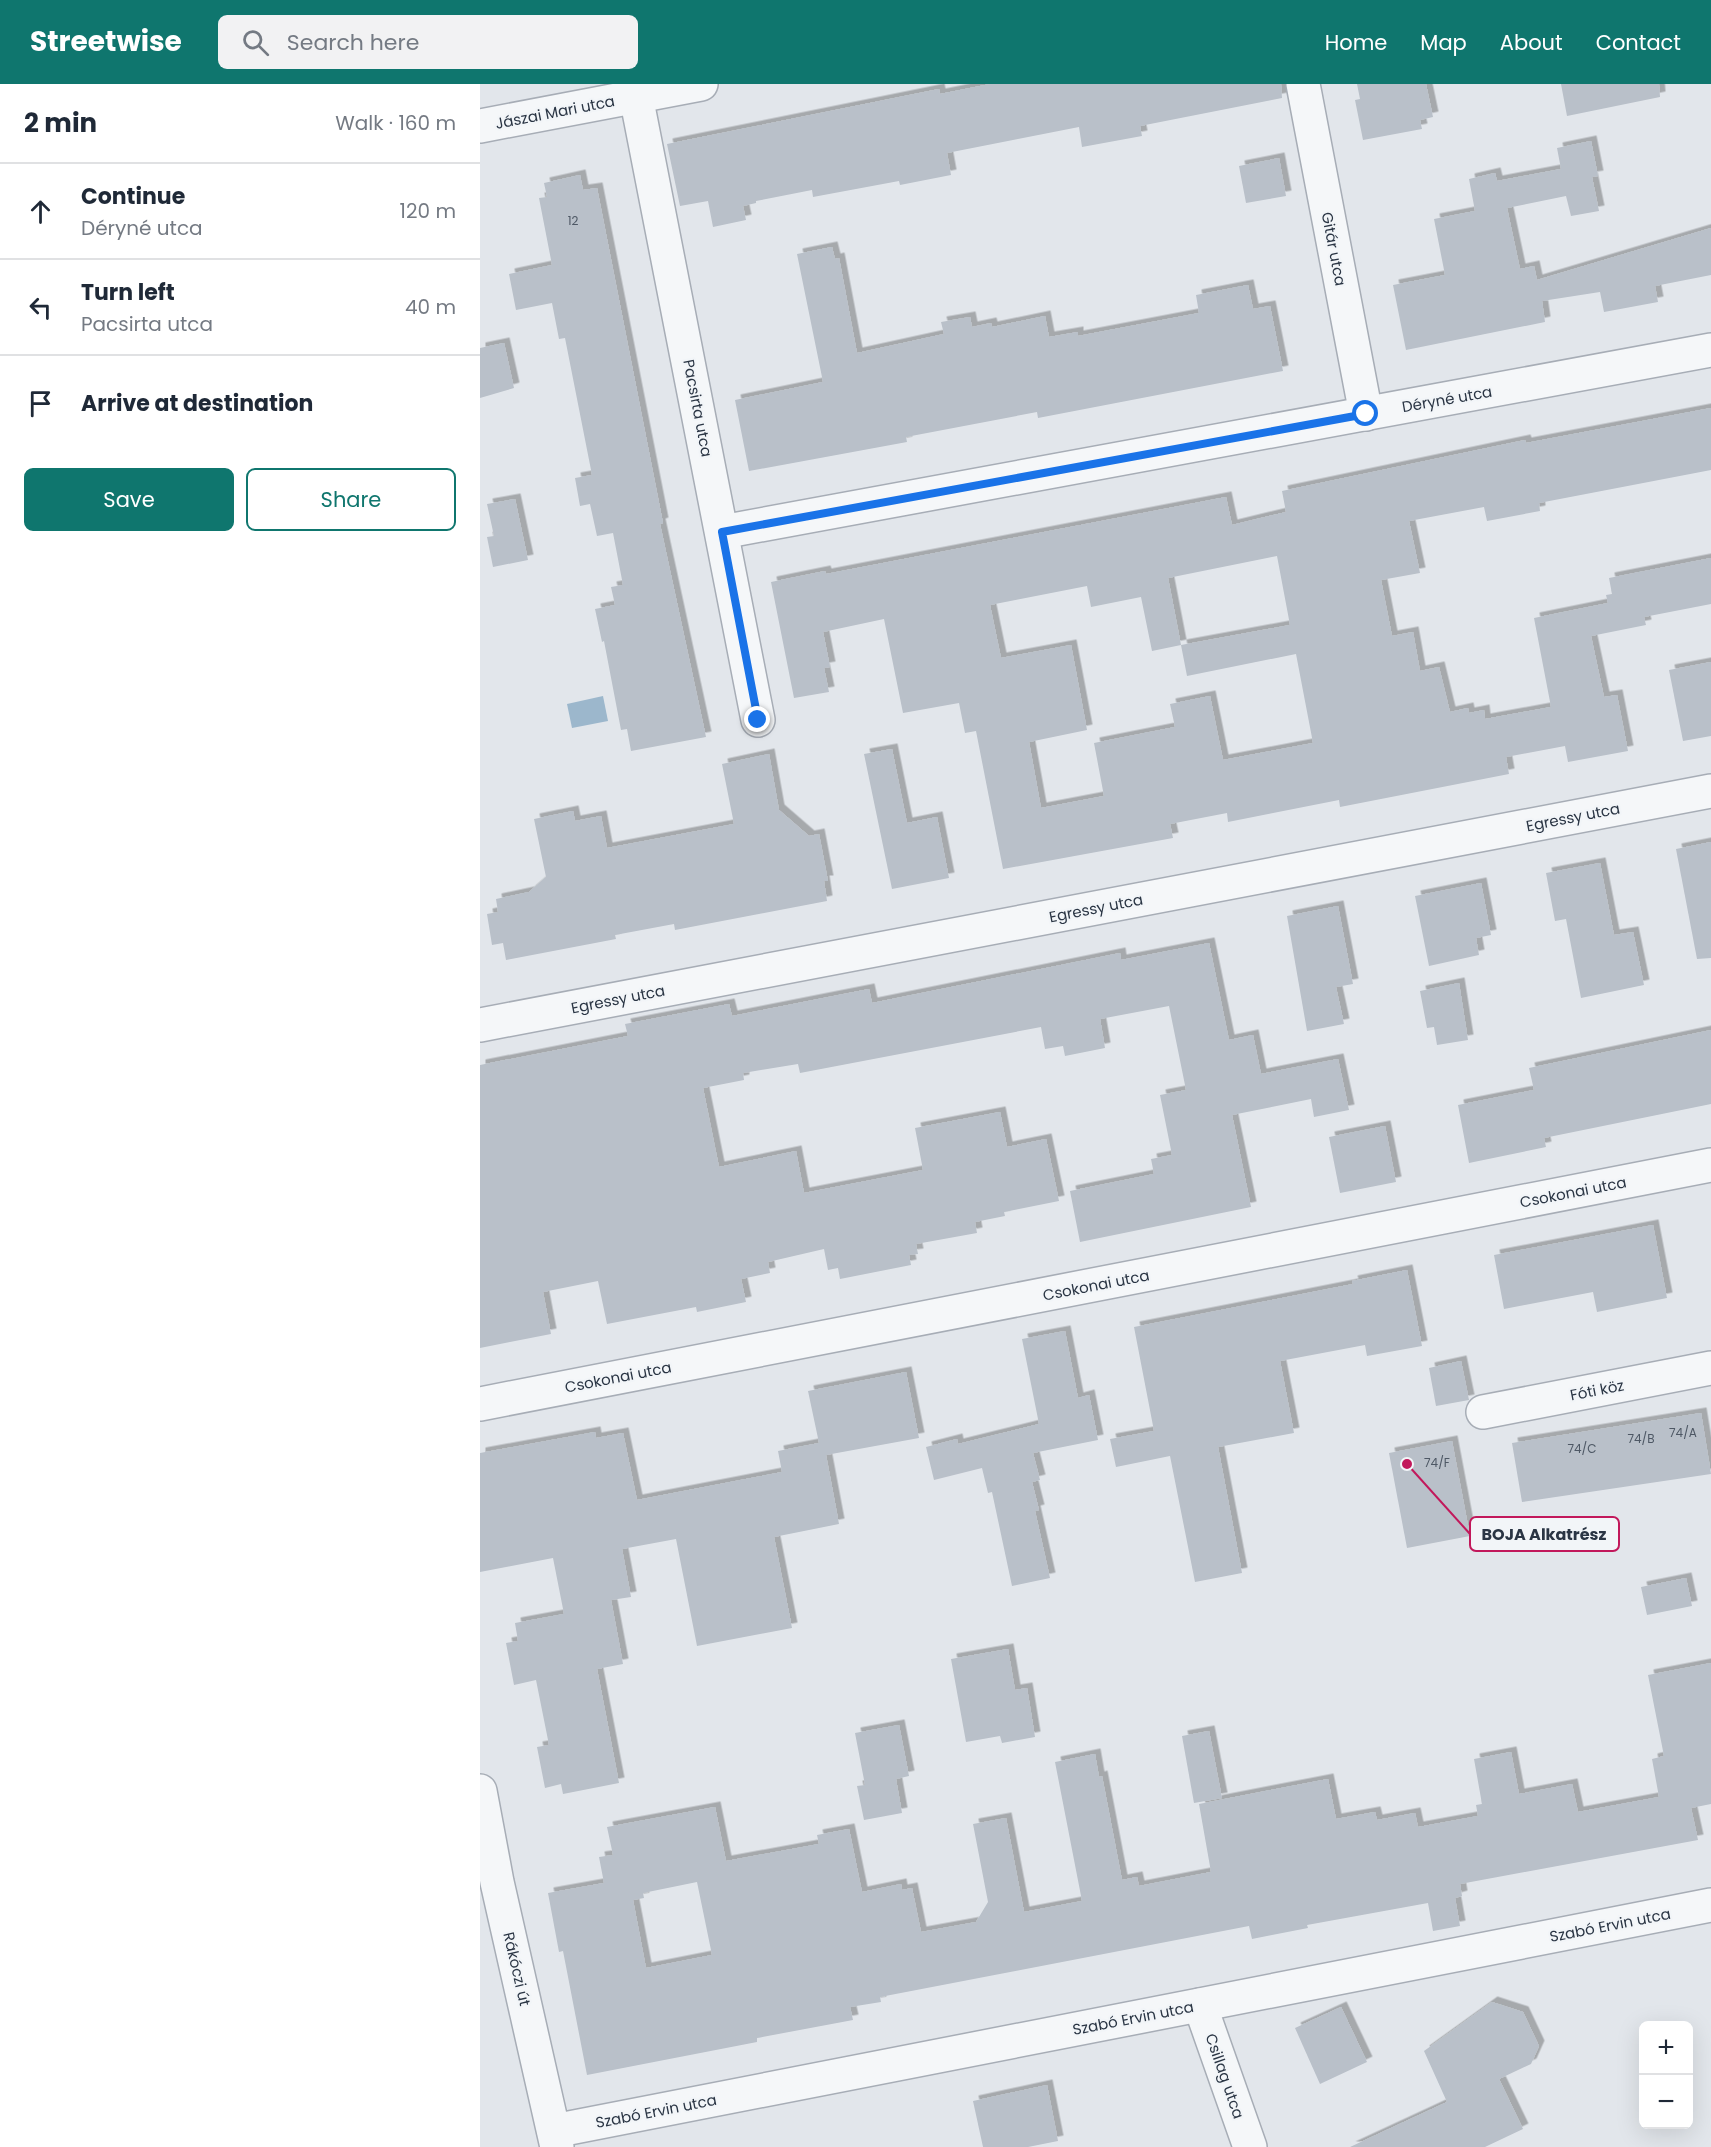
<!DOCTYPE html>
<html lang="en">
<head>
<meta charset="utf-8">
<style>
  body { margin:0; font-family:Poppins,sans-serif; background:#f2f2f3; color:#1f2937 }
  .controls { position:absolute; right:18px; bottom:18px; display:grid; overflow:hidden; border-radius:9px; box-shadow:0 6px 24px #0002 }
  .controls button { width:54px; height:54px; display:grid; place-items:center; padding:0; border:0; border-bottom:2px solid #e0e1e3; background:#fff; color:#1f2937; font:30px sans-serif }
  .stop { position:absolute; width:18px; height:18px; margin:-14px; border:4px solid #1a73e8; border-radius:50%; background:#fff }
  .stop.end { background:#1a73e8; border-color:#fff; box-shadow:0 2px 6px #0008 }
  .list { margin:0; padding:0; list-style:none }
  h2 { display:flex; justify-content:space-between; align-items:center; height:78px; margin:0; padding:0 24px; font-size:26px }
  h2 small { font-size:20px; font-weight:400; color:#747a83 }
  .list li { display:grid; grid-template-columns:39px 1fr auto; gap:18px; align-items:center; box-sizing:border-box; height:96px; padding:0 24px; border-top:2px solid #e0e1e3 }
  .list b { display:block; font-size:22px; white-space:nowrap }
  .list p { margin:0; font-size:20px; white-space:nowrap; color:#747a83 }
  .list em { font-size:20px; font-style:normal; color:#747a83 }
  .actions { display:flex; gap:12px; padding:18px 24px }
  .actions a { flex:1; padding:14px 0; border:2px solid #0f766e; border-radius:9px; text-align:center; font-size:21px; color:#0f766e }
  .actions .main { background:#0f766e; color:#fff }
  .icon { flex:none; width:33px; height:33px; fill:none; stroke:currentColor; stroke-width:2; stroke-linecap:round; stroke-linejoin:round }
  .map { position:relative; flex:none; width:1231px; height:2063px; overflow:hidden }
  header { display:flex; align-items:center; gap:36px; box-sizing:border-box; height:84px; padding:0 30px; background:#0f766e; color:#fff }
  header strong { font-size:28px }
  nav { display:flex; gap:33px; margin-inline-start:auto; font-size:21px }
  .search { width:420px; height:54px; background:#f2f2f3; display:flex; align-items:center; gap:15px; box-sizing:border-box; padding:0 21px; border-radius:9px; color:#747a83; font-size:22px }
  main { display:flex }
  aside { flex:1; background:#fff }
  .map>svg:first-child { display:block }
  .water { fill:#9cb7cc }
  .building { fill:#b9c0c9; fill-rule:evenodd; filter:url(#shadow) }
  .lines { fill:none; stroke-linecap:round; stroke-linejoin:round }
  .minor-casing { stroke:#a7adb6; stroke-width:36 }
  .minor { stroke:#f5f7f9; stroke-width:33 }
  .route { stroke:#1a73e8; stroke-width:8 }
  .labels { text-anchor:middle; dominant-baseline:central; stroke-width:4.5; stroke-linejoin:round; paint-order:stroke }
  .number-label { font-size:12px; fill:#4e5865 }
  .street-label { font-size:15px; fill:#2a3544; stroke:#f2f5f8 }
  .leader { fill:none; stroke:#c2185b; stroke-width:2 }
  .callout-dot { fill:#c2185b; stroke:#f2f5f8; stroke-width:2 }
  .callout { fill:#f2f5f8; stroke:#c2185b; stroke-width:2 }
  .callout-label { font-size:16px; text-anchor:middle; font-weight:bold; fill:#2a3544 }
</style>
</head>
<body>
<header>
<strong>Streetwise</strong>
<div class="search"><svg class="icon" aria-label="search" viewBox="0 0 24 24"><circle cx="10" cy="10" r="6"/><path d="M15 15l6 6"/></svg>Search here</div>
<nav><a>Home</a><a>Map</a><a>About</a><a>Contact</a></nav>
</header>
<main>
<aside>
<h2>2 min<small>Walk · 160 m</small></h2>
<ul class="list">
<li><svg class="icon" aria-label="ahead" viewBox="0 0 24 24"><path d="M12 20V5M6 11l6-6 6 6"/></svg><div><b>Continue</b><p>Déryné utca</p></div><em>120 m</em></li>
<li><svg class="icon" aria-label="left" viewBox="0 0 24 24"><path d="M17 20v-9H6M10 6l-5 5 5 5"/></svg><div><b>Turn left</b><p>Pacsirta utca</p></div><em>40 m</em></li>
<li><svg class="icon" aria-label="arrive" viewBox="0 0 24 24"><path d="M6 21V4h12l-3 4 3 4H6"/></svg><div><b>Arrive at destination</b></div></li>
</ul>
<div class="actions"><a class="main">Save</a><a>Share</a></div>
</aside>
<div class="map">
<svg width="1231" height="2063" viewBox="0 0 1231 2063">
  <defs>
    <filter id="shadow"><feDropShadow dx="5.5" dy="-5.5" stdDeviation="0" flood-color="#0004"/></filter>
  </defs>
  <rect width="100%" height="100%" fill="#e2e6eb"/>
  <polygon class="water" points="123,612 128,637 92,644 87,620"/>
  <g class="building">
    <polygon points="510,0 801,0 802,14 660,42 662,52 602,63 599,43 467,69 471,91 420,101 419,97 333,113 332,106 276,117 276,119 263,122 266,136 233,143 228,117 200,122 187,60 459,5 460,10"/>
    <polygon points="877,0 946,0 953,33 940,36 942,45 883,56 875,16 880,15"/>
    <polygon points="1081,0 1179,0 1180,13 1087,32"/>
    <polygon points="1111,57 1118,92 1112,93 1119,127 1091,132 1086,112 1027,124 1040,185 1054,182 1057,196 1231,144 1231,191 1175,202 1178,218 1124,228 1120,208 1062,217 1065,238 926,266 913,201 965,191 954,135 995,127 989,95 1015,89 1017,97 1081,85 1077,64"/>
    <polygon points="799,74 806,112 766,119 759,82"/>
    <polygon points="100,91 103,106 117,104 183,439 180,440 226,653 151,667 147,645 141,646 124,557 122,558 115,525 135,521 131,503 143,501 133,449 117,452 110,420 100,422 95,394 112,391 85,254 79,255 72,219 36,226 29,190 72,181 59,114 67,113 64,99"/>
    <polygon points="352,163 355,175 359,174 377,269 464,250 461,238 490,233 492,243 511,239 512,243 565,232 569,253 598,248 598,252 719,229 716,211 768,201 773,225 790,222 803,287 558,334 557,328 426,353 427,358 269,387 255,316 343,298 317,170"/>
    <polygon points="24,259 34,304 0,314 0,264"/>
    <path d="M1231 324V386L1059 419 1060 427 1007 437 1004 423 929 437 940 489 901 496 912 552 933 548 940 587 959 583 970 628 988 624 989 629 1004 626 1005 635 1071 623 1054 534 1128 519 1126 511 1132 510 1129 494 1231 474V520L1164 533 1166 541 1111 552 1124 613 1137 611 1148 667 1088 678 1085 662 1026 673 1029 690 860 723 859 716 748 738 747 729 690 740 693 754 523 785 496 647 485 649 479 619 423 629 404 535 343 548 350 583 344 584 349 608 314 614 291 498 345 487 346 490 746 413 752 441 806 428 802 407 1045 356 1046 359ZM797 472 810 541 701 561 688 494ZM607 502 611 523 661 513 672 567 701 561 707 592 816 570 833 659 743 676 730 612 690 620 695 643 614 659 624 712 561 724 549 658 607 646 591 561 521 574 510 521Z"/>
    <polygon points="35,415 48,476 13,483 7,453 14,452 7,420"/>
    <polygon points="1231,578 1231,652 1203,657 1189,586"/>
    <polygon points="412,665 427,739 457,733 469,794 412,805 384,670"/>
    <polygon points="289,670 299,726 329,752 339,750 348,797 344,797 347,817 195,846 194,840 135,851 136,855 26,876 23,859 12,861 7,830 18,828 16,815 49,808 66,793 54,735 93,727 95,737 121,732 127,764 254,740 242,680"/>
    <polygon points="1231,758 1231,874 1217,875 1196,765"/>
    <polygon points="1120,779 1134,851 1153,848 1164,901 1101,914 1086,835 1075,837 1066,789"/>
    <polygon points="1001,799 1011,851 996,854 999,871 949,882 935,812"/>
    <polygon points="858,822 873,900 856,903 864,940 827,947 807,832"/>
    <polygon points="729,859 749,956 773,951 781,990 858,975 869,1026 834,1033 831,1015 752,1031 771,1123 600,1158 590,1107 674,1090 671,1075 692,1071 680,1011 706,1006 689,922 620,935 625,964 585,972 583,962 565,965 561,943 320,989 318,980 263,989 264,996 223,1004 239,1083 316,1067 324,1109 443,1086 435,1044 520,1028 527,1063 566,1055 579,1117 524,1128 525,1132 495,1138 497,1149 436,1160 438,1170 429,1171 431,1181 360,1195 358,1184 348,1186 344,1165 288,1178 290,1189 261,1195 266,1218 217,1228 216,1223 127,1240 118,1197 63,1208 71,1250 0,1264 0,981 148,952 145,940 249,920 252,932 389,905 392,919 640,869 641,876"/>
    <polygon points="979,899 988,956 957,961 954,943 947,944 940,907"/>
    <polygon points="1231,946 1231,1020 1064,1054 1066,1063 989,1079 978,1021 1054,1006 1049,984"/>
    <polygon points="905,1042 916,1098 860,1109 849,1053"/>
    <polygon points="1173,1141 1187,1214 1117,1228 1113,1208 1024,1225 1014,1171"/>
    <polygon points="927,1186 942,1262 887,1272 885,1261 800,1277 814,1349 738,1363 762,1489 715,1498 690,1372 636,1383 630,1355 674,1347 654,1243 873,1200 872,1197"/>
    <polygon points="585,1247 598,1314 609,1311 618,1356 553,1369 560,1396 552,1398 559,1426 555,1427 570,1494 532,1502 512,1408 508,1409 502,1384 454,1396 446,1363 477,1355 478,1360 559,1340 542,1255"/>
    <polygon points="981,1277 989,1316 956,1322 949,1284"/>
    <polygon points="426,1288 439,1354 346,1371 359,1440 294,1453 312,1544 217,1562 196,1455 142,1465 151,1513 131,1516 143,1580 117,1585 139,1699 83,1710 81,1700 65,1704 57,1663 69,1661 56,1596 34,1601 26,1559 38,1557 35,1539 84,1530 73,1474 0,1488 0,1369 115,1348 116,1354 143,1349 157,1416 302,1388 298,1367 339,1359 328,1307"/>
    <polygon points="1221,1329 1231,1390 1042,1418 1032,1359"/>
    <polygon points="972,1357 990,1452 927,1464 909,1369"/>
    <polygon points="1206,1494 1212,1522 1167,1531 1161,1503"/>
    <polygon points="528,1565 535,1606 547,1604 555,1653 522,1659 520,1652 486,1658 471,1575"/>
    <path d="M1231 1579V1720L1211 1724 1218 1756 980 1800 982 1812 975 1814 980 1842 953 1847 948 1819 827 1841 828 1844 772 1855 769 1842 400 1913 401 1918 370 1923 373 1936 277 1954V1958L107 1991 83 1867 79 1868 68 1809 124 1799 119 1773 133 1771 127 1743 235 1723 246 1777 339 1760 337 1751 369 1745 382 1808 421 1800 422 1806 432 1804 441 1848 496 1838 508 1818 493 1740 526 1734 544 1828 602 1817 575 1678 615 1670 619 1693 622 1692 642 1796 657 1793 659 1802 731 1788 719 1720 848 1695 856 1735 895 1728 897 1736 935 1729 938 1743 998 1732 996 1721 1002 1720 994 1675 1031 1668 1039 1710 1092 1700 1098 1728 1179 1713 1172 1675 1184 1672 1168 1591ZM217 1798 232 1871 166 1884 153 1816 164 1814 163 1809Z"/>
    <polygon points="419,1641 429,1692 416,1695 422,1729 384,1736 377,1702 385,1701 375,1649"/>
    <polygon points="729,1647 742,1714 714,1719 702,1652"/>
    <polygon points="1012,1918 1043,1928 1059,1962 1051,1980 1019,1995 1043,2045 1005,2063 870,2063 967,2018 944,1967"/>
    <polygon points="861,1923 887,1978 840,2000 815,1944"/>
    <polygon points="567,2001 578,2057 548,2063 503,2063 493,2017"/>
  </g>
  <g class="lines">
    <g class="minor-casing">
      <g id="minor">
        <polyline points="823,0 886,330"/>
        <polyline points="156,12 278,636"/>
        <polyline points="0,42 221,0"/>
        <polyline points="242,448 1231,266"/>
        <polyline points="0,941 1231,707"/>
        <polyline points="0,1320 1231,1081"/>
        <polyline points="1003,1328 1231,1284"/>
        <polyline points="0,1707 17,1798 77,2063"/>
        <polyline points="720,1921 770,2063"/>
        <polyline points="74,2047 1231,1821"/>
      </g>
    </g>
    <use href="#minor" class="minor"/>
  </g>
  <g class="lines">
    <polyline class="route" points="278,636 242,448 886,330"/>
  </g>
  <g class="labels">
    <g class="number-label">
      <text x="93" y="136">12</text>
      <text x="1203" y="1348">74/A</text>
      <text x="1161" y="1354">74/B</text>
      <text x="1102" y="1364">74/C</text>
      <text x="957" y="1378">74/F</text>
    </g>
    <g class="street-label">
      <text transform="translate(75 28) rotate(-11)">Jászai Mari utca</text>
      <text transform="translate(854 165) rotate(79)">Gitár utca</text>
      <text transform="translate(967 315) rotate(-10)">Déryné utca</text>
      <text transform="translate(218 324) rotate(79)">Pacsirta utca</text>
      <text transform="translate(1093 733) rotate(-11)">Egressy utca</text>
      <text transform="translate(616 824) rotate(-11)">Egressy utca</text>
      <text transform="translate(138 915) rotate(-11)">Egressy utca</text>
      <text transform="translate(1093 1108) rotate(-11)">Csokonai utca</text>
      <text transform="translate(616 1201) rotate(-11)">Csokonai utca</text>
      <text transform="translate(138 1293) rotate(-11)">Csokonai utca</text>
      <text transform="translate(1117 1306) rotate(-11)">Fóti köz</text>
      <text transform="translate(1130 1841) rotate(-11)">Szabó Ervin utca</text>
      <text transform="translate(37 1885) rotate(77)">Rákóczi út</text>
      <text transform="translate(653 1934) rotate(-11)">Szabó Ervin utca</text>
      <text transform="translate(745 1992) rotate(71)">Csillag utca</text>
      <text transform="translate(176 2027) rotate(-11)">Szabó Ervin utca</text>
    </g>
  </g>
  <path class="leader" d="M927 1380L990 1450"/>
  <circle class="callout-dot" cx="927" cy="1380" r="6"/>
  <rect class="callout" x="990" y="1433" width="149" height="34" rx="6"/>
  <g class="callout-label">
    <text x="1064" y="1456">BOJA Alkatrész</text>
  </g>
</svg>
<div class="controls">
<button>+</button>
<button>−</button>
</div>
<div class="stop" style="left:886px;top:330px"></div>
<div class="stop end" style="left:278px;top:636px"></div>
</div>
</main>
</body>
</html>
